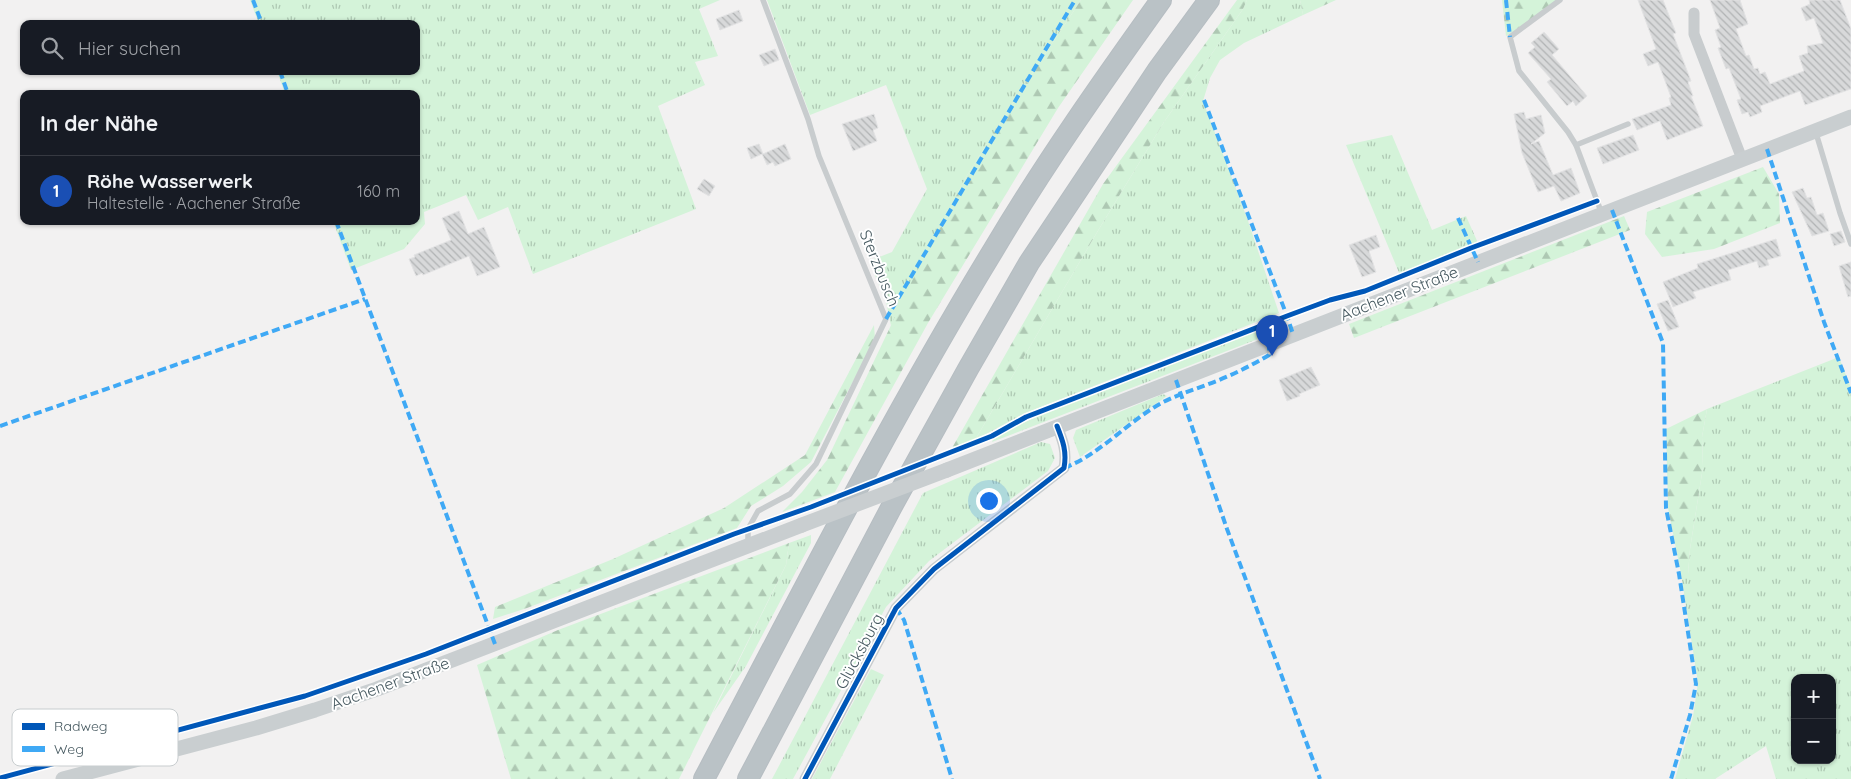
<!DOCTYPE html>
<html lang="de">
<head>
<meta charset="utf-8">
<style>
  body { margin:0; font-family:Quicksand,sans-serif; background:#20242c; color:#f1f3f6 }
  .controls { position:absolute; right:15px; bottom:15px; display:grid; overflow:hidden; border-radius:10px; box-shadow:0 1px 4px #0004 }
  .controls button { width:45px; height:45px; display:grid; place-items:center; padding:0; border:0; border-bottom:1px solid #363941; background:#171b24; color:#f1f3f6; font:25px sans-serif }
  .you { position:absolute; left:988px; top:500px; width:18px; height:18px; margin:-12px; border:4px solid #fff; border-radius:50%; background:#1a73e8; box-shadow:0 0 0 8px #1a73e833 }
  .badge { display:grid; place-items:center; width:32px; height:32px; border-radius:50%; background:#d93025; color:#fff; font-size:16px; font-weight:700 }
  .pin { position:absolute; translate:-50% -41px; filter:drop-shadow(0 1px 2px #0008) }
  .pin::after { content:''; position:absolute; top:26px; width:18px; height:15px; background:inherit; clip-path:polygon(0 0,100% 0,50% 100%) }
  .list { margin:0; padding:0; list-style:none }
  h2 { display:flex; justify-content:space-between; align-items:center; height:65px; margin:0; padding:0 20px; font-size:21px }
  h2 small { font-size:16px; font-weight:400; color:#9ea1a6 }
  .list li { display:grid; grid-template-columns:32px 1fr auto; gap:15px; align-items:center; box-sizing:border-box; height:70px; padding:0 20px; border-top:1px solid #363941 }
  .list b { display:block; font-size:19px; white-space:nowrap }
  .list p { margin:0; font-size:16px; white-space:nowrap; color:#9ea1a6 }
  .list em { font-size:16px; font-style:normal; color:#9ea1a6 }
  .icon { flex:none; width:28px; height:28px; fill:none; stroke:currentColor; stroke-width:2; stroke-linecap:round; stroke-linejoin:round }
  .map { position:relative; flex:none; width:1851px; height:779px; overflow:hidden }
  .search { position:absolute; background:#171b24; box-shadow:0 1px 4px #0004; left:20px; top:20px; width:400px; height:55px; display:flex; align-items:center; gap:12px; box-sizing:border-box; padding:0 18px; border-radius:10px; color:#9ea1a6; font-size:19px }
  .panel { position:absolute; background:#171b24; box-shadow:0 1px 4px #0004; left:20px; top:90px; width:400px; height:135px; border-radius:10px }
  .map>svg:first-child { display:block }
  .grass { fill:url(#grass-tufts); fill-rule:evenodd }
  .forest { fill:url(#forest-firs) }
  .building { fill:url(#building-back-hatch); stroke:#e3e3e4 }
  .lines { fill:none; stroke-linecap:round; stroke-linejoin:round }
  .highway-casing { stroke:#b6bdc2; stroke-width:22 }
  .lane { stroke:#c8ccce; stroke-width:5.5 }
  .street { stroke:#c8ccce; stroke-width:11 }
  .secondary { stroke:#c9ced0; stroke-width:15 }
  .highway { stroke:#bac2c6; stroke-width:20 }
  .secondary-bridge { stroke:#c9ced0; stroke-width:15 }
  .quiet { stroke:#3fa9f5; stroke-width:4; stroke-dasharray:8 4; stroke-linecap:butt }
  .cycleway-casing { stroke:#fff; stroke-width:8 }
  .cycleway { stroke:#0057b8; stroke-width:5 }
  .labels { text-anchor:middle; dominant-baseline:central; stroke-width:4; stroke-linejoin:round; paint-order:stroke }
  .street-label { font-size:16px; fill:#465960; stroke:#fff }
  .key { fill:#fff; stroke:#c8cdcf; stroke-width:1 }
  .key-label { font-size:14px; fill:#465960 }
</style>
</head>
<body>
<div class="map">
<svg width="1851" height="779" viewBox="0 0 1851 779">
  <defs>
    <pattern id="grass-tufts" width="24" height="20" patternUnits="userSpaceOnUse" patternTransform="scale(1.25)"><rect width="24" height="20" fill="#d4f3d9"/><path d="M3 7l-1-3M5 7V3M7 7l1-3M15 17l-1-3M17 17v-4M19 17l1-3" fill="none" stroke="#aec8b3"/></pattern>
    <pattern id="forest-firs" width="22" height="20" patternUnits="userSpaceOnUse" patternTransform="scale(1.25)"><rect width="22" height="20" fill="#d4f3d9"/><path d="M5 1l3.5 6h-7zM16 11l3.5 6h-7z" fill="#aec8b3"/></pattern>
    <pattern id="building-back-hatch" width="6" height="6" patternUnits="userSpaceOnUse" patternTransform="scale(1.25)"><rect width="6" height="6" fill="#d8d9da"/><path d="M-1 5l2 2M0 0l6 6M5-1l2 2" fill="none" stroke="#b1b3b4"/></pattern>
  </defs>
  <rect width="100%" height="100%" fill="#f2f1f1"/>
  <g class="grass">
    <polygon points="250,0 720,0 699,9 718,56 695,62 705,85 658,106 696,209 533,274 508,207 478,220 466,195 424,212 425,224 404,249 351,270 333,221 416,221 416,94 285,94 277,71 416,71 416,24 259,24"/>
    <polygon points="767,0 1081,0 1018,95 966,177 891,326 886,301 869,261 892,252 927,189 886,85 810,115"/>
    <polygon points="1247,0 1300,0 1303,15 1244,43 1220,60 1210,78 1203,101 1247,218 1279,313 1023,414 975,440 1099,229 1164,122 1243,9"/>
    <polygon points="1392,135 1432,230 1466,216 1478,243 1400,275 1346,145"/>
    <polygon points="1282,320 1286,320 1286,324 1263,337 992,442 994,437 1046,412"/>
    <path d="M1839 357 1851 388V779H1776L1766 746 1715 779H1675L1693 716 1698 683 1681 574H1688L1690 549 1703 467 1702 437 1707 409ZM1795 678H1832V760H1795Z"/>
    <polygon points="1163,394 1167,396 1080,457 1073,438 1076,430"/>
    <polygon points="1041,442 1050,444 1055,458 1048,471 929,561 886,607 793,779 772,779 923,493"/>
    <polygon points="811,535 811,543 746,666 713,713 786,565 789,543"/>
    <polygon points="871,669 884,675 830,779 812,779"/>
  </g>
  <g class="forest">
    <polygon points="1081,0 1133,0 1058,108 928,323 835,492 782,512 802,492 827,460 912,281 966,177 1018,95"/>
    <polygon points="1237,0 1247,0 1243,9 1164,122 1099,229 975,440 952,448 1103,184"/>
    <polygon points="1300,0 1336,0 1303,15"/>
    <polygon points="1502,0 1559,0 1541,15 1506,36"/>
    <polygon points="1763,167 1779,194 1780,223 1714,249 1662,257 1645,234 1647,212"/>
    <polygon points="1624,216 1630,230 1354,338 1349,324"/>
    <polygon points="874,325 875,339 811,462 783,486 751,506 737,528 527,608 493,619 495,607 613,559 724,508 805,455"/>
    <polygon points="1707,409 1702,437 1703,467 1690,549 1688,574 1681,574 1668,508 1666,429"/>
    <polygon points="789,543 786,565 679,779 511,779 477,665 558,630"/>
  </g>
  <g class="building">
    <polygon points="1638,0 1663,0 1676,33 1673,34 1691,81 1688,82 1693,96 1691,96 1703,126 1667,140 1660,121 1637,130 1632,119 1671,105 1669,98 1671,97 1658,62 1648,66 1643,54 1656,49"/>
    <polygon points="1710,0 1740,0 1748,24 1736,29 1746,56 1749,55 1754,69 1758,68 1760,74 1765,72 1770,84 1804,71 1799,56 1808,53 1807,46 1823,43 1814,18 1806,21 1801,8 1810,4 1809,0 1840,0 1851,29 1851,89 1805,105 1800,91 1760,106 1762,112 1750,117 1748,112 1742,114 1737,100 1741,99 1729,68 1726,69 1718,48 1721,47 1715,30 1720,28"/>
    <polygon points="739,10 743,21 720,30 716,19"/>
    <polygon points="1544,32 1559,49 1552,55 1587,96 1576,106 1573,101 1567,106 1547,82 1551,79 1528,53 1535,47 1531,43"/>
    <polygon points="775,49 779,60 764,66 759,55"/>
    <polygon points="1524,112 1526,119 1541,115 1545,133 1531,144 1539,141 1553,175 1571,168 1580,193 1561,201 1554,186 1538,192 1522,153 1514,114"/>
    <polygon points="874,114 878,128 873,130 877,141 853,151 842,124"/>
    <polygon points="1633,135 1639,150 1603,164 1597,148"/>
    <polygon points="759,144 763,154 785,144 791,159 775,166 773,162 767,165 762,154 751,159 747,148"/>
    <polygon points="704,179 715,186 709,196 697,189"/>
    <polygon points="1803,188 1807,198 1811,197 1817,215 1823,213 1829,231 1812,236 1792,192"/>
    <polygon points="459,211 468,234 484,227 500,267 477,276 469,256 423,275 422,273 416,276 409,259 415,257 414,255 451,240 442,218"/>
    <polygon points="1841,231 1845,242 1834,246 1830,234"/>
    <polygon points="1376,235 1380,247 1369,251 1376,272 1362,277 1349,245"/>
    <polygon points="1776,239 1781,256 1767,260 1769,265 1759,268 1757,261 1728,270 1731,280 1693,292 1696,298 1673,307 1663,282 1698,268 1697,264"/>
    <polygon points="1851,262 1851,296 1848,297 1839,266"/>
    <polygon points="1668,300 1679,327 1668,331 1657,304"/>
    <polygon points="1311,367 1320,385 1299,394 1300,396 1287,401 1279,380"/>
  </g>
  <g class="lines">
    <g class="highway-casing">
      <g id="highway">
        <path d="M704 779C798 601 889 421 994 249 1045 163 1103 81 1161 0"/>
        <polyline points="748,779 891,508 968,369 1029,263 1157,71 1209,0"/>
      </g>
    </g>
    <g class="lane">
      <polyline points="1560,0 1510,37 1519,71 1568,132 1576,145 1602,214"/>
      <polyline points="1816,133 1840,213 1851,244"/>
      <polyline points="1576,145 1628,124"/>
      <polyline points="748,544 748,529 758,511 790,494 816,464 886,319 819,156 808,119 763,0"/>
    </g>
    <g class="street">
      <polyline points="1694,13 1694,34 1742,159"/>
      <path d="M805 779 896 608 934 569 1064 468C1067 452 1063 441 1057 426"/>
    </g>
    <g class="secondary">
      <polyline points="947,470 1851,117"/>
      <polyline points="63,779 256,728 315,710 377,689 802,525"/>
    </g>
    <use href="#highway" class="highway"/>
    <polyline class="secondary-bridge" points="802,525 947,470"/>
    <g class="quiet">
      <polyline points="253,0 262,24"/>
      <polyline points="1506,0 1510,37"/>
      <polyline points="280,71 288,94"/>
      <polyline points="1204,100 1287,316 1293,334"/>
      <polyline points="1767,149 1824,322 1851,393"/>
      <polyline points="1612,210 1663,343 1666,508 1679,574 1696,684 1690,715 1671,779"/>
      <polyline points="1458,218 1478,262"/>
      <polyline points="336,221 495,644"/>
      <polyline points="886,319 1075,0"/>
      <polyline points="1176,380 1227,529 1320,779"/>
      <polyline points="0,426 365,299"/>
      <path d="M1064 468C1098 455 1123 427 1153 408 1170 397 1188 392 1206 385 1228 377 1249 367 1269 355V344"/>
      <polyline points="896,608 904,620 952,779"/>
    </g>
    <g class="cycleway-casing">
      <g id="cycleway">
        <polyline points="0,778 305,696 426,654 734,534 811,507 992,436 1026,417 1287,316 1330,300 1365,291 1471,248 1597,201"/>
        <path d="M805 779 896 608 934 569 1064 468C1067 452 1063 441 1057 426"/>
      </g>
    </g>
    <use href="#cycleway" class="cycleway"/>
  </g>
  <g class="labels">
    <g class="street-label">
      <text transform="translate(880 268) rotate(68)">Sterzbusch</text>
      <text transform="translate(1399 293) rotate(-21)">Aachener Straße</text>
      <text transform="translate(859 651) rotate(-62)">Glücksburg</text>
      <text transform="translate(390 683) rotate(-20)">Aachener Straße</text>
    </g>
  </g>
  <rect x="12" y="709" width="166" height="57" rx="8" class="key"/>
  <rect x="22" y="723" width="23" height="7" fill="#0057b8"/>
  <rect x="22" y="746" width="23" height="6" fill="#3fa9f5"/>
  <g class="key-label">
    <text x="54" y="731">Radweg</text>
    <text x="54" y="754">Weg</text>
  </g>
</svg>
<div class="controls">
<button>+</button>
<button>−</button>
</div>
<div class="you"></div>
<div class="pin badge" style="left:1272px;top:356px;background:#1a4fb4">1</div>
<div class="search"><svg class="icon" aria-label="search" viewBox="0 0 24 24"><circle cx="10" cy="10" r="6"/><path d="M15 15l6 6"/></svg>Hier suchen</div>
<section class="panel">
<h2>In der Nähe<small></small></h2>
<ul class="list">
<li><span class="badge" style="background:#1a4fb4">1</span><div><b>Röhe Wasserwerk</b><p>Haltestelle · Aachener Straße</p></div><em>160 m</em></li>
</ul>
</section>
</div>
</body>
</html>
